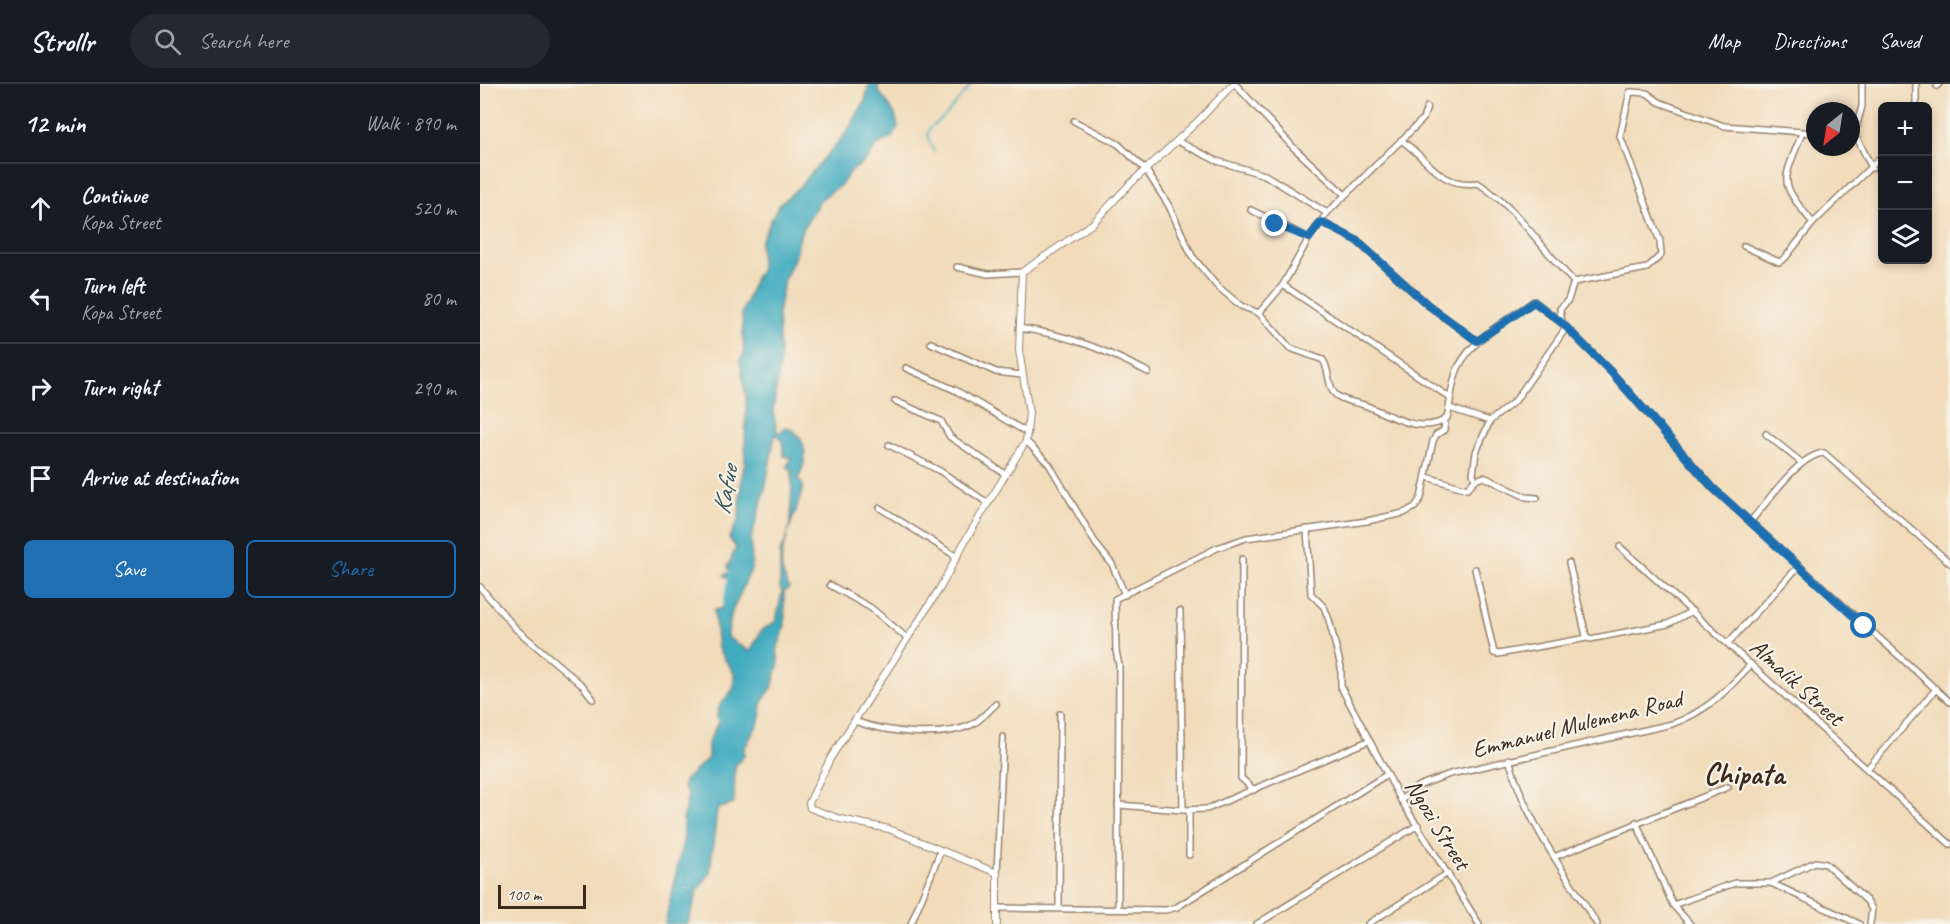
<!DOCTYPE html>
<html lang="en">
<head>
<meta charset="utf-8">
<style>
  body { margin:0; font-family:Caveat,sans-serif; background:#242831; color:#f1f3f6 }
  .controls { position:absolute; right:18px; top:18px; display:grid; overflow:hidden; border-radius:9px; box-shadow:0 3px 9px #0003 }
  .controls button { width:54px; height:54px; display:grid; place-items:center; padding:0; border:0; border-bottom:2px solid #363941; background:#171b24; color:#f1f3f6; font:30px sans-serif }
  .compass { position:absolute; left:1326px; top:18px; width:54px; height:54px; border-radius:50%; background:#171b24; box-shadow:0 3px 9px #0003; rotate:210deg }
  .scale { position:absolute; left:18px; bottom:15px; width:88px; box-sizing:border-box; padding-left:6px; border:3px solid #3b2a1e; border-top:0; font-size:16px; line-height:21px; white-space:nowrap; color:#3b2a1e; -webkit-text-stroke:4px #f7f3e8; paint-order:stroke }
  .stop { position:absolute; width:18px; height:18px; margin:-14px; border:4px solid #1f6fb2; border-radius:50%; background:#fff }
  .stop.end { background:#1f6fb2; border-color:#fff; box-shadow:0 2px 6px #0008 }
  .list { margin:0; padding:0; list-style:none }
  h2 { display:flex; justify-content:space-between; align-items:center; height:78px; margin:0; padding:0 24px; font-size:26px }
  h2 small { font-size:20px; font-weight:400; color:#9ea1a6 }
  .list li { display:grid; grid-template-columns:39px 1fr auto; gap:18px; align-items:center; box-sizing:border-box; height:90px; padding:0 24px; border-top:2px solid #363941 }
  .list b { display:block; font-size:22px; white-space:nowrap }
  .list p { margin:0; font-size:20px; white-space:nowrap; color:#9ea1a6 }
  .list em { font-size:20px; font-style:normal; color:#9ea1a6 }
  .actions { display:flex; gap:12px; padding:18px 24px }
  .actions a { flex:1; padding:14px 0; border:2px solid #1f6fb2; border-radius:9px; text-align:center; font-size:21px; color:#1f6fb2 }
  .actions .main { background:#1f6fb2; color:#fff }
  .icon { flex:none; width:33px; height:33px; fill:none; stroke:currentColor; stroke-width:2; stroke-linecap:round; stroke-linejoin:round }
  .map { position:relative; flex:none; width:1470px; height:840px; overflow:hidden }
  header { display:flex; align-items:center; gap:36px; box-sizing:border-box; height:84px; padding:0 30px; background:#171b24; border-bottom:2px solid #363941 }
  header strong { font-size:28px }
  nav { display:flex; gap:33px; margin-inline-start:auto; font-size:21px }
  .search { width:420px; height:54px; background:#242831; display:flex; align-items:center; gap:15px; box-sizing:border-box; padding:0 21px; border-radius:33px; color:#9ea1a6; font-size:22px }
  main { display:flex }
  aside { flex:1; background:#171b24 }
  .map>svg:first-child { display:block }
  .water { fill:#40abbf; stroke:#3e6a6e; stroke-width:1.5; fill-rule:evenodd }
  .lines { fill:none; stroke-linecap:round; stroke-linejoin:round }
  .stream { stroke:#40abbf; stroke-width:1.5 }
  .river { stroke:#40abbf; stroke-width:10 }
  .minor-casing { stroke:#96826c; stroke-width:8 }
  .tertiary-casing { stroke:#96826c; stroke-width:8 }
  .minor { stroke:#fff; stroke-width:5 }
  .tertiary { stroke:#fff; stroke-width:6 }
  .route { stroke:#1f6fb2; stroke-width:8 }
  .labels { text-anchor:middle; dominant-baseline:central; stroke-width:4.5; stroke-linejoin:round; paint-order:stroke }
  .street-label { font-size:24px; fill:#3b2a1e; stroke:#f7f3e8 }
  .water-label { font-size:26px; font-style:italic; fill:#3d5756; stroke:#f7f3e8 }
  .district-label { font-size:30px; font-weight:bold; fill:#3b2a1e; stroke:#f7f3e8 }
</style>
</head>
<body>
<header>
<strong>Strollr</strong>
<div class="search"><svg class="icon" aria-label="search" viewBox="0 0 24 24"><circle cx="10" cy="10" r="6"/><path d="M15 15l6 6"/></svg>Search here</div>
<nav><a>Map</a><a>Directions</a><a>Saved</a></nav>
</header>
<main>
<aside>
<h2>12 min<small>Walk · 890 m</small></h2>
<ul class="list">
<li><svg class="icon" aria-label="ahead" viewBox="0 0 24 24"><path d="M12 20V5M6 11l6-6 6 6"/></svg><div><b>Continue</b><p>Kopa Street</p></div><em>520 m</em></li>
<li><svg class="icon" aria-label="left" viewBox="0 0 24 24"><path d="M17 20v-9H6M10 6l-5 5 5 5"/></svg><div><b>Turn left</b><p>Kopa Street</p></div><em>80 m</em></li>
<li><svg class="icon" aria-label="right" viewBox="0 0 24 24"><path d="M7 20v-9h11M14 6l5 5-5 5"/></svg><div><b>Turn right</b></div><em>290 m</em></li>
<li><svg class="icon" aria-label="arrive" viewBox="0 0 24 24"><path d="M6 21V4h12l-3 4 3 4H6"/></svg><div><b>Arrive at destination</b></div></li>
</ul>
<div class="actions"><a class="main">Save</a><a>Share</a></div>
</aside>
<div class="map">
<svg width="1470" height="840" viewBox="0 0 1470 840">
  <rect width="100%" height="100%" fill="#f7f3e8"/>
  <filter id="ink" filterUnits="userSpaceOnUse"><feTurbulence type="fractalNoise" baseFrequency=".0167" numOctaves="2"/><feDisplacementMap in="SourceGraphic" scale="12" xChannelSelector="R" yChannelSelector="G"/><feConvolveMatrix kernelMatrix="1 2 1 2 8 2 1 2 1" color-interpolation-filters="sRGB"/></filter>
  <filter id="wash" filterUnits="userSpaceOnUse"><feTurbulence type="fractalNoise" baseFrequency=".008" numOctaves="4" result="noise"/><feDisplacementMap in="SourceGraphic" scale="24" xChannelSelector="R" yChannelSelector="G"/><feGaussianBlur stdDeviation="1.35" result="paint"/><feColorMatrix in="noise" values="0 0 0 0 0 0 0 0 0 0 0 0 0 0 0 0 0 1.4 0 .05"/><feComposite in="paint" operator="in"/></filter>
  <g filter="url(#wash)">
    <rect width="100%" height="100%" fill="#f1dbba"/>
    <path class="water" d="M389 0H399L398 6 415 30 418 43 411 54 397 61 388 75 369 89 362 100 340 116 321 148 316 170 304 197 298 228 300 277 293 327 297 347 300 349 305 343C329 351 328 376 318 395L323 401C320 426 298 459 302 486 303 492 307 499 309 504L304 508 305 541 297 566 299 578 292 604 283 616 279 638 264 665V672L255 682 254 720 237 725 230 789 218 806 208 840H185L204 753 203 735 208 711 203 703 204 697 228 674V659L239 636 236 634 240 621 254 604V589L238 565 234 526 241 525 252 511 251 496 244 491 250 488 248 482 256 464 249 454 259 435 261 397 265 378 266 313 260 277 264 270 262 229 274 196 281 185 280 159 298 122 320 102 367 48 385 17ZM295 350 302 357 304 372 311 374 307 382 312 387 311 433 306 457 300 467V503L302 509 296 537 281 547 270 568 247 553 252 528 272 483 271 455 285 406Z"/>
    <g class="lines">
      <polyline class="stream" points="454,69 448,52 449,45 466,31 492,0"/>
      <polyline class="river" points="247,525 254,488"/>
    </g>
  </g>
  <g filter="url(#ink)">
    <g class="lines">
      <g class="minor-casing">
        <g id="minor">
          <polyline points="755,0 813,63 864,110"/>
          <polyline points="1457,2 1459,0"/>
          <polyline points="1436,22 1436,0"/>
          <path d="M594 37 638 60 666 86 689 122 712 172 736 201 761 222 779 229 810 264 843 276C850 286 847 303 856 311 864 318 877 318 887 322 909 331 943 352 967 334 971 317 971 300 978 284 993 253 1027 237 1054 217L1082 239 1132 289 1233 404 1470 618"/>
          <path d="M1322 49C1303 100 1297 95 1333 139"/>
          <polyline points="1372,51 1378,56 1392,84"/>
          <polyline points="1374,52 1382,22 1382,0"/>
          <path d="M921 56C950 76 959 104 998 99 1038 125 1062 165 1094 198"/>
          <polyline points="697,57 737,77 785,91 847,129"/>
          <polyline points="771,126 829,154"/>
          <polyline points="841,138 876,156 948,221 997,257"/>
          <polyline points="1264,162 1299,178 1305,174 1333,139 1402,72"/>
          <polyline points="477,183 508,190 542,188"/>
          <polyline points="1094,198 1167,184 1181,171 1180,157 1140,52 1150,8 1167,9 1179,18 1244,42 1335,49"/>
          <polyline points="803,201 969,313"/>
          <polyline points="779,229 803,201 829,154 847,129 943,35 947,23"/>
          <polyline points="1082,239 1080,225 1088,216 1094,198"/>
          <path d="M539 244C589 251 623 265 668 288"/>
          <polyline points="451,259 516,288 542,291"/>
          <polyline points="426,284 475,306 548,349"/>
          <polyline points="415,317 461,337 470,353 525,390"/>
          <polyline points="969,324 1010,337"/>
          <polyline points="1286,350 1322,379"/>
          <polyline points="546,357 569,380 616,460 632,480 645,511"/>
          <polyline points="409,361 460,387 508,419"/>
          <polyline points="947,393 987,405 995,396"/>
          <polyline points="1057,414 1046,413 1004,393 995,396 993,390 996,368 1010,337 1035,317 1086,244"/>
          <polyline points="400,424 477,473"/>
          <path d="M1270 438C1287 419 1318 371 1344 369L1470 479"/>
          <polyline points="827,445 831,510 844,523 849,536 861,583 861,603 921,716 999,840"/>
          <polyline points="1140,463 1470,760"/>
          <polyline points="762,475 761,694 774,706"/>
          <polyline points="1089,479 1106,552 1110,555 1188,540 1212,527"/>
          <polyline points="995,485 1014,569 1018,570 1107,554"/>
          <polyline points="350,501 391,524 427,554"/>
          <polyline points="0,503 36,545 103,602 113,615"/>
          <polyline points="700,527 703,726"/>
          <polyline points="1248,559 1318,483"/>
          <path d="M374 637C405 648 459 655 491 641 500 637 508 627 516 620"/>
          <path d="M1029 675C1046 738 1083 786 1117 840"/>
          <polyline points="1387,685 1456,605"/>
          <path d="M921 716 938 702 970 690 1192 640C1226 628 1247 607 1271 580"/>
          <polyline points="638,721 703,726 727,725 888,657"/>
          <polyline points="709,726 709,771"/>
          <polyline points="1156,738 1193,821 1210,840"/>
          <polyline points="1074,773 1248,703"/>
          <polyline points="517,789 523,653"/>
          <polyline points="1291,799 1335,778 1341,779 1346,780 1387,817 1392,825 1390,840"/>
          <polyline points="1193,821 1255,799 1291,799 1379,840"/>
          <polyline points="579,823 580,630"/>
          <polyline points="517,824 686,826 697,823 906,691"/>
          <polyline points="638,824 639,581 636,567 635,515 737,464 766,454 887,437 924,429 935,423 941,414 953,357 956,351 964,346 965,338"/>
          <polyline points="431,840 461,766"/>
          <polyline points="777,840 938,741"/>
          <polyline points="888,840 968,789"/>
        </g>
      </g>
      <g class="tertiary-casing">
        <polyline id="tertiary" points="517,840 517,789 409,745 360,735 330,724 329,719 350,675 460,504 485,457 546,357 549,329 539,266 542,188 612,140 648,102 718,37 753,0"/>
      </g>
      <use href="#minor" class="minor"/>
      <use href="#tertiary" class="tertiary"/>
    </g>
  </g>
  <g class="lines" filter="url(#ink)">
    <polyline class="route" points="795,140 829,154 841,138 876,156 948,221 997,257 1054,218 1082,239 1132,289 1233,404 1384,542"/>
  </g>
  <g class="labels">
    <g class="street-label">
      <text transform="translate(1317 598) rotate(42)">Almalik Street</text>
      <text transform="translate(1097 640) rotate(-14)">Emmanuel Mulemena Road</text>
      <text transform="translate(958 740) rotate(58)">Ngozi Street</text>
    </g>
    <g class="water-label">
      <text transform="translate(245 406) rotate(-80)">Kafue</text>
    </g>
    <g class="district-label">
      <text x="1264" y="690">Chipata</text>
    </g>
  </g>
</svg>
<div class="controls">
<button>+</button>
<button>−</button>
<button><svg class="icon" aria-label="layers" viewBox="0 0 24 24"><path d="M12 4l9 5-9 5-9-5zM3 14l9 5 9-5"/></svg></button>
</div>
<svg class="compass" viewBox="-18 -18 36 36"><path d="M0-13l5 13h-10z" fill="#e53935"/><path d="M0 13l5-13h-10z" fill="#9ea1a6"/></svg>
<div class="scale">100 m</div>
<div class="stop" style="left:1384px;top:542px"></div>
<div class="stop end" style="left:795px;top:140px"></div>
</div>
</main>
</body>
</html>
